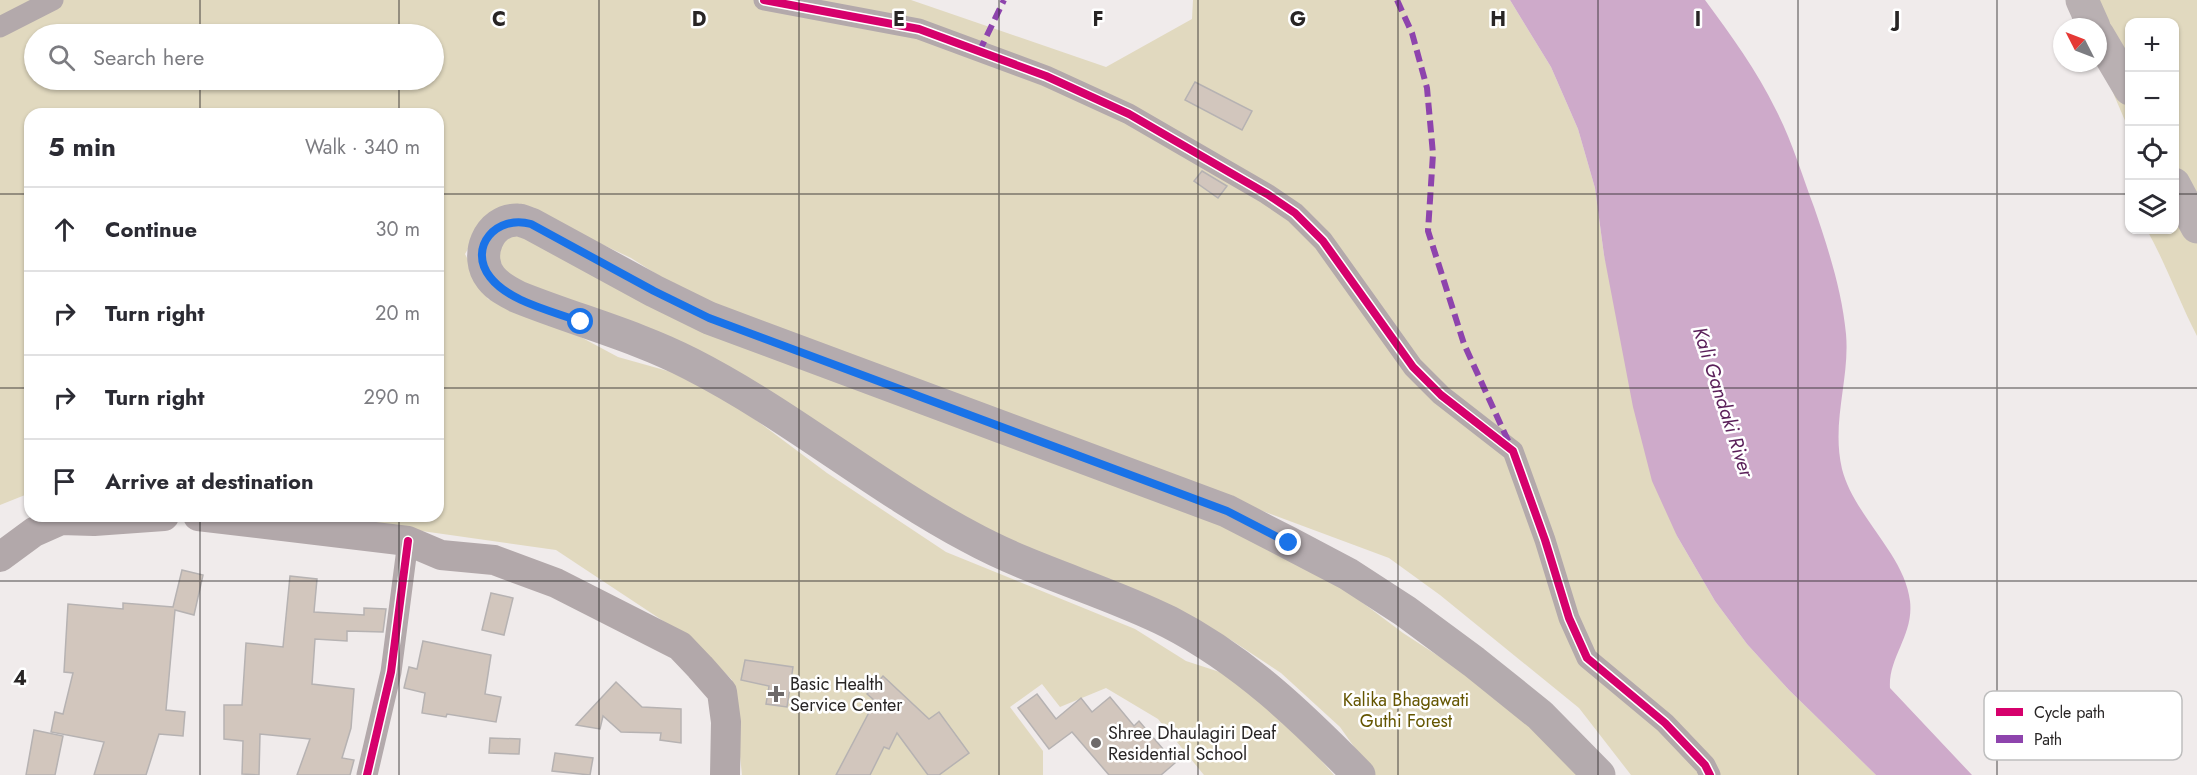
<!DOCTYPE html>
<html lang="en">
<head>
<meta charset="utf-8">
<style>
  body { margin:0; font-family:Jost,sans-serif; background:#f2f2f3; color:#2b2b33 }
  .controls { position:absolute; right:18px; top:18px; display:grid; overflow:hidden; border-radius:12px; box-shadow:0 2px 4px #0004 }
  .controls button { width:54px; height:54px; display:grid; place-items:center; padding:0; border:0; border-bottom:2px solid #e1e1e2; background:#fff; color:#2b2b33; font:30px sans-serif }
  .compass { position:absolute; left:2053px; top:18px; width:54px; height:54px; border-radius:50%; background:#fff; box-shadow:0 2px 4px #0004; rotate:312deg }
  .stop { position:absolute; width:18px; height:18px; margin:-14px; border:4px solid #1a73e8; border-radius:50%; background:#fff }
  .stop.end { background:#1a73e8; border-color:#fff; box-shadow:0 2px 6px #0008 }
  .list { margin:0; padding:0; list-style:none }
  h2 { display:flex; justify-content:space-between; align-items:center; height:78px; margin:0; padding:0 24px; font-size:26px }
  h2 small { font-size:20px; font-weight:400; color:#7c7c81 }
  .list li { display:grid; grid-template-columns:39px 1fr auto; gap:18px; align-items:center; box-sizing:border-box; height:84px; padding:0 24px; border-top:2px solid #e1e1e2 }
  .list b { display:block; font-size:22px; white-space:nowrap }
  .list em { font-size:20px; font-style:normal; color:#7c7c81 }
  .icon { flex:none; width:33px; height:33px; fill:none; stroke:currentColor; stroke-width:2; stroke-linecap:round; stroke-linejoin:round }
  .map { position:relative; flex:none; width:2197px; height:775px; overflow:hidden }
  .search { position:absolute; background:#fff; box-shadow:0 2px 4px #0004; left:24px; top:24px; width:420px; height:66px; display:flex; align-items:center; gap:15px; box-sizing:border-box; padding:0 21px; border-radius:33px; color:#7c7c81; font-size:22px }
  .panel { position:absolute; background:#fff; box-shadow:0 2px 4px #0004; left:24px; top:108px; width:420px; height:414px; border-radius:18px }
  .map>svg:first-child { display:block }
  .green { fill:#e1d9bf; fill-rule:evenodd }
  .water { fill:#ceaaca }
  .building { fill:#d2c6bd; stroke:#b6b2b2; stroke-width:1.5 }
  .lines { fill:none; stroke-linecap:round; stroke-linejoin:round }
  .street { stroke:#b3a9ab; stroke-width:21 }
  .secondary { stroke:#b2a8aa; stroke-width:30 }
  .primary { stroke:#b4abae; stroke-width:33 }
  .highway { stroke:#b9b0b2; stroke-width:33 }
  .quiet { stroke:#8e44ad; stroke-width:6; stroke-dasharray:12 6; stroke-linecap:butt }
  .cycleway-casing { stroke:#fff; stroke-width:11 }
  .cycleway { stroke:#d6006c; stroke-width:8 }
  .route { stroke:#1a73e8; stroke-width:8 }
  .grid { fill:none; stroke:#282525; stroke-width:1.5; stroke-opacity:0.55 }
  .poi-dot { fill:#6e6a6a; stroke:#fff; stroke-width:2 }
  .labels { text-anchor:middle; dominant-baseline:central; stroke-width:5; stroke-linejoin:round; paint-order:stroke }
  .poi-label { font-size:18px; fill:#282525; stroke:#fff; text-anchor:start }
  .park-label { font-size:18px; fill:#645500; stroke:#fff }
  .water-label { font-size:20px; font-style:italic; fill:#5a1f59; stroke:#fff }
  .key { fill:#fff; stroke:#bebebe; stroke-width:1.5 }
  .key-label { font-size:16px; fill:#282525 }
  .grid-label { font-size:20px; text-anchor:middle; font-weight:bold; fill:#282525; stroke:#fff; stroke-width:5; stroke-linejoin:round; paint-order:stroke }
</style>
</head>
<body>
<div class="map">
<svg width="2197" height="775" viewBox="0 0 2197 775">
  <rect width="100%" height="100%" fill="#f0ebeb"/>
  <g class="green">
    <path d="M0 0H911L1106 67 1192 19 1193 0H1510L1551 67 1578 129 1595 188 1604 255 1677 536 1715 601 1747 644 1789 690 1876 775H1631L1579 708 1440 595 1389 558 702 303 631 258 525 208 485 219 465 254 488 299 575 334 618 357 682 375 721 394 827 473 946 552 1135 629 1186 661 1235 677 1283 717 1334 775H1204L1158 719 1106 688 1060 707 1042 684 1010 707 1043 751V775H742L732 680 695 642 556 550 316 516H438V114H30V493L0 505ZM34 34H434V80H34Z"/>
    <path d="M2088 0H2197V336C2179 301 2166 264 2147 230H2174V22H2130L2129 130 2114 95Z"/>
    <polygon points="507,231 1265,538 1311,564 1403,633 1500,696 1579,775 1374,775 1340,727 1281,673 1231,640 1016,546 497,272 494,241"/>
  </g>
  <path class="water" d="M1510 0H1705C1731 35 1757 71 1776 110 1792 141 1802 175 1814 207 1828 248 1842 291 1846 334 1850 379 1831 422 1842 469 1854 516 1905 555 1910 601 1914 635 1888 657 1890 688L1972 775H1876L1789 690 1747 644 1715 601 1677 536 1652 481 1633 407 1604 255 1595 188 1578 129 1551 67Z"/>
  <g class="building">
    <polygon points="1195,82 1252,111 1242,130 1185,100"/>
    <polygon points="1202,171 1227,186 1218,198 1194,181"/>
    <polygon points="182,570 203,575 194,615 175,610 166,710 185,712 183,736 159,734 146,775 94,775 104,742 51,732 55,712 63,714 73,673 64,672 68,604 123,609 123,603 173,607"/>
    <polygon points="290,576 317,579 314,612 364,615 364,608 386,609 383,632 347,631 347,641 315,639 312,684 354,689 351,728 342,758 354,760 350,775 297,775 310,739 260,734 259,775 242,774 243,741 224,739 224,705 242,705 246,643 283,647"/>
    <polygon points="491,593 513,598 504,635 482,630"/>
    <polygon points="423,641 491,655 485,694 501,697 496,722 447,714 446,717 422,713 425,693 404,688 409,667 417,669"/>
    <polygon points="745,660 793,667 787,707 766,704 769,686 741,680"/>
    <polygon points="883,676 929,719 939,712 969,753 939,775 928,775 897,733 889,749 884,747 870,775 836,775 875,701 867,694"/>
    <polygon points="616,682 642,707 681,709 681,743 660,740 661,733 621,732 603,716 600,729 576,725"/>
    <polygon points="1037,694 1056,719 1081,698 1092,712 1110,697 1134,726 1139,721 1175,763 1161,775 1109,775 1072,732 1049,749 1018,708"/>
    <polygon points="34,730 63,736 55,775 26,775"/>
    <polygon points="490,738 520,739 519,754 489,753"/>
    <polygon points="555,753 593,758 590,775 552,771"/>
  </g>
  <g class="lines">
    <g class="street">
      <polyline points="764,0 919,29 1046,76 1129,114 1267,194 1295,213 1323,241 1413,367 1441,395 1513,451 1545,540 1569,618 1587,658 1665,723 1705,765 1710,775"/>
      <polyline points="0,27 53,0"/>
      <polyline points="367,775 391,672 408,541"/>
    </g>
    <g class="secondary">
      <polyline points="198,516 408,541 441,555 494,560 556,583 680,646 700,667 722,692 726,722 725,775"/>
      <polyline points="0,557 34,532 61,520 94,521 164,516"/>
    </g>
    <path class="primary" d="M1359 775C1301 716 1243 660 1169 622 1105 590 1034 572 970 537 874 486 789 414 691 364 637 336 575 320 518 297 508 292 498 287 491 278 474 257 488 219 518 220 522 220 527 223 531 224L654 291 709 318 1227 511 1289 543 1348 574 1405 611 1474 662 1540 715 1599 775"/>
    <g class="highway">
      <polyline points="2082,0 2094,27"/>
      <polyline points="2098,35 2130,89"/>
      <polyline points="2174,184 2197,227"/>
    </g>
    <g class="quiet">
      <polyline points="1397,0 1412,33 1427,88 1433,154 1428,231 1464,344 1510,445"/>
      <polyline points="979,52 1004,0"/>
    </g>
    <g class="cycleway-casing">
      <g id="cycleway">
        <polyline points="764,0 919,29 1046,76 1129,114 1267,194 1295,213 1323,241 1413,367 1441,395 1513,451 1545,540 1569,618 1587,658 1665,723 1705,765 1710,775"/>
        <polyline points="367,775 391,672 408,541"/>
      </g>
    </g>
    <use href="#cycleway" class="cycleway"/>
  </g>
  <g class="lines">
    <path class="route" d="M581 322C553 311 509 302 490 277 467 247 497 214 531 224L654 291 709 318 1227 511 1289 543"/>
  </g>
  <path class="grid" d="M200 0V34M399 0V34M599 0V775M799 0V775M999 0V775M1198 0V775M1398 0V775M1598 0V775M1798 0V775M1997 0V775M200 80V114M399 80V114M0 194H30M438 194H2130M2174 194H2197M0 388H30M438 388H2197M200 516V775M399 516V775M0 581H2197"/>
  <g class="poi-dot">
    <path d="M773 685h6v6h6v6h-6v6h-6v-6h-6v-6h6z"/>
    <circle cx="1096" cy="743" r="6"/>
  </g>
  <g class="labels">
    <g class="poi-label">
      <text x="790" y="684">Basic Health<tspan x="790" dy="21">Service Center</tspan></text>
      <text x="1108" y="733">Shree Dhaulagiri Deaf<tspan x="1108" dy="21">Residential School</tspan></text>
    </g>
    <g class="park-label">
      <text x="1406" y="700">Kalika Bhagawati<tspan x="1406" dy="21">Guthi Forest</tspan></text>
    </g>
    <g class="water-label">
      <text transform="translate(1723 402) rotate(72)">Kali Gandaki River</text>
    </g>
  </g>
  <rect x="1984" y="691" width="198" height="69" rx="9" class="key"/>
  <rect x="1996" y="708" width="27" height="8" fill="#d6006c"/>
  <rect x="1996" y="735" width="27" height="8" fill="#8e44ad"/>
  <g class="key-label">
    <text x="2034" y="718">Cycle path</text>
    <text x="2034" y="745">Path</text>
  </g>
  <g class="grid-label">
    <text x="499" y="26">C</text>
    <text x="699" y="26">D</text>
    <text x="899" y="26">E</text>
    <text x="1098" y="26">F</text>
    <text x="1298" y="26">G</text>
    <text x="1498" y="26">H</text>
    <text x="1698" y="26">I</text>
    <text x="1897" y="26">J</text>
    <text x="20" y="685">4</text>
  </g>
</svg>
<div class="controls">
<button>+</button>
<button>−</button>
<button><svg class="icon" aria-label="locate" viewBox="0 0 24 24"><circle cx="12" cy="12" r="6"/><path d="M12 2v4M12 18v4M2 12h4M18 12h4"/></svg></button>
<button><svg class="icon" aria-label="layers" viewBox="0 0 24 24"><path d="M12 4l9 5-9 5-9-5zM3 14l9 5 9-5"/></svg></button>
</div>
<svg class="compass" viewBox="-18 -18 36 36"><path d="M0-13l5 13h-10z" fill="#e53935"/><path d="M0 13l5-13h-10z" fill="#7c7c81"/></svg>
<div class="stop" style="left:581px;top:322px"></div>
<div class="stop end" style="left:1289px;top:543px"></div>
<div class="search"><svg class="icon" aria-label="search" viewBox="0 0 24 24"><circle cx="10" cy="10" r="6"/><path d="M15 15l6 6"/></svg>Search here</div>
<section class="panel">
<h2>5 min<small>Walk · 340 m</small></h2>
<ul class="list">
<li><svg class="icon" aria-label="ahead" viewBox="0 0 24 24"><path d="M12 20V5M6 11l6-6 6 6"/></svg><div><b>Continue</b></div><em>30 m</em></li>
<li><svg class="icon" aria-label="right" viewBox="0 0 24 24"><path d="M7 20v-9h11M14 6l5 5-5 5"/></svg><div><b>Turn right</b></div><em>20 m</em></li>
<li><svg class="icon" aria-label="right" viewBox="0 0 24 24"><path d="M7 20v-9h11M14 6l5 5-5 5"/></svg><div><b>Turn right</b></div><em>290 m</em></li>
<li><svg class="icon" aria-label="arrive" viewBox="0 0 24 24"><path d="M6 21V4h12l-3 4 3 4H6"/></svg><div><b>Arrive at destination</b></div></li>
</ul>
</section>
</div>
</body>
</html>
